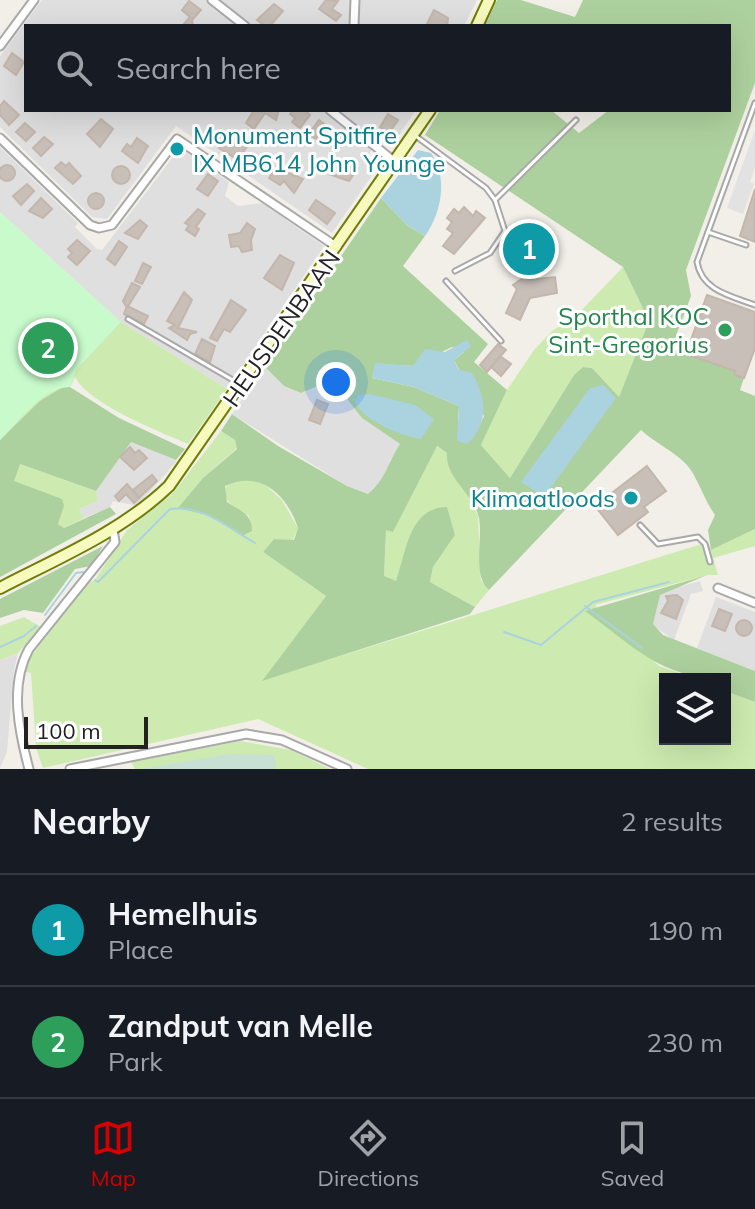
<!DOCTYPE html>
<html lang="en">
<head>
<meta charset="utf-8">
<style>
  body { margin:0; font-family:Mulish,sans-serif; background:#242831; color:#f1f3f6 }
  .controls { position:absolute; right:24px; bottom:24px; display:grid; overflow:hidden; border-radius:0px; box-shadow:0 8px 32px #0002 }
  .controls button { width:72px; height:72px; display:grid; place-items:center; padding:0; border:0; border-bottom:2px solid #363941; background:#171b24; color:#f1f3f6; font:40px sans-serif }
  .scale { position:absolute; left:24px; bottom:20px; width:124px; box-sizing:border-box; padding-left:8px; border:4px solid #222; border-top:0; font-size:22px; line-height:28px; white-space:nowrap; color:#222; -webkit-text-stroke:6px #fff; paint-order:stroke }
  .you { position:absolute; left:336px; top:382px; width:28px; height:28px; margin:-20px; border:6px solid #fff; border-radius:50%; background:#1a73e8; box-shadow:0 0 0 12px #1a73e833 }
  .badge { display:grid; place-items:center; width:52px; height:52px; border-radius:50%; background:#d40000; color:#fff; font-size:26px; font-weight:700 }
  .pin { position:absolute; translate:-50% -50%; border:4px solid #fff; box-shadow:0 2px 8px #0006 }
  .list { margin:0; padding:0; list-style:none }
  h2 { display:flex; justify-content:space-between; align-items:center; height:104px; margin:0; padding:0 32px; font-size:34px }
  h2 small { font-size:26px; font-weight:400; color:#9ea1a6 }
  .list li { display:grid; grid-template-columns:52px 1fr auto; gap:24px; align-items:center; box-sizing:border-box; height:112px; padding:0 32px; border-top:2px solid #363941 }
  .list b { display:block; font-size:30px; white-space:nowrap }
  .list p { margin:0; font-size:26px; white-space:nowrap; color:#9ea1a6 }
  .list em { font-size:26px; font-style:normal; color:#9ea1a6 }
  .icon { flex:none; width:44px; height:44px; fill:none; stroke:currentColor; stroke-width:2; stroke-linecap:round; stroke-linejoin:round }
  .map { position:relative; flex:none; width:755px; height:769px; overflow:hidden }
  .search { position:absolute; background:#171b24; box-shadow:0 8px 32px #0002; left:24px; right:24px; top:24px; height:88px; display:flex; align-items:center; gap:20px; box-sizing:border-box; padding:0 28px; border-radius:0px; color:#9ea1a6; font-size:30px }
  .sheet { height:328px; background:#171b24 }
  nav { display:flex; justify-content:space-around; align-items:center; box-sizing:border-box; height:112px; border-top:2px solid #363941; background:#171b24; font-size:22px; color:#9ea1a6 }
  nav a { display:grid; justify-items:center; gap:4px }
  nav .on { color:#d40000 }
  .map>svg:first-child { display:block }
  .residential { fill:#e0dfdf }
  .grass { fill:#cdebb0 }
  .forest { fill:#add19e; fill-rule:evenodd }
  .wetland { fill:#c6e0d4 }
  .park { fill:#c8facc }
  .parking { fill:#e2e2e2 }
  .water { fill:#aad3df }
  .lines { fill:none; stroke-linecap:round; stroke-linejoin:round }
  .stream { stroke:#aad3df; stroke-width:2 }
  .building { fill:#c7bfb8; stroke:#c4b6ab; stroke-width:2 }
  .lane-casing { stroke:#a9a9a9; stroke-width:7 }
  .street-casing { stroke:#a9a9a9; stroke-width:11 }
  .secondary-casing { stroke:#707d05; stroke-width:14 }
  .lane { stroke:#fff; stroke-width:3 }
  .street { stroke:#fff; stroke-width:7 }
  .secondary { stroke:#f7fabf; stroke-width:10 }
  .culture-dot { fill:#0f9aa8; stroke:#fff; stroke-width:3 }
  .leisure-dot { fill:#2e9e5b; stroke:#fff; stroke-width:3 }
  .labels { text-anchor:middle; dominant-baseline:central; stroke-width:6; stroke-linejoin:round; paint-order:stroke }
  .culture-label { font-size:24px; fill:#0d838f; stroke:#fff; text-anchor:start }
  .leisure-label { font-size:24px; fill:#27864d; stroke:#fff; text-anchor:end }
  .street-label { font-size:24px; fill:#222; stroke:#fff }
</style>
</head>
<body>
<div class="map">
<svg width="755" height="769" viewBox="0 0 755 769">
  <rect width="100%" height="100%" fill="#f2efe9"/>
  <g class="residential">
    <polygon points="42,0 477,0 464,26 26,26 26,110 416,110 395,141 382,139 369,153 375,171 332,233 176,126 107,219 92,217 0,127 0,56"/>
    <polygon points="0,147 78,223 75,227 97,249 102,250 180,148 229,182 225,196 238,206 262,203 324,246 227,389 121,322 0,212"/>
    <polygon points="265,367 284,386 301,393 335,379 351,384 362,418 400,444 390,460 389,472 383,481 369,494 347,486 232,414"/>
    <polygon points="131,441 177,461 137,506 113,501 110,507 84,518 79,509 98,501 96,491"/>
    <polygon points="700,581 703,591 691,594 674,640 648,622 660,592"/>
    <polygon points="716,597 755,612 755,671 697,648"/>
    <polygon points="18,654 14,670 7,752 0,768 0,660"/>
  </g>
  <g class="grass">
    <polygon points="623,267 649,321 619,398 592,368 583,367 574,375 510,478 481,445 507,390 534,350 552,331 574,318"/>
    <path d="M96 300 121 322 227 389 188 444C159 431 90 405 75 377L70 387H63L0 440Z"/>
    <path d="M221 431 235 440 237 448 203 478 185 500 190 509 252 531 249 516C236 508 221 503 226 486L238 480 259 479 282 500 298 528 292 542 274 539 263 552 326 596 263 680 708 542 711 550 755 529V546L713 558 718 575H707L595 605 659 666 695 679H665V739H725V691L755 702V769H368L258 719 43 768 36 748 31 673 25 672 27 661 89 582 95 580 127 530 173 493Z"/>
    <polygon points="436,446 447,453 454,477 465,489 478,516 481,580 489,590 475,607 430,582 433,567 455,535 446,507 403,561 396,582 384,576 386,529 393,531"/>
    <polygon points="20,464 96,491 98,501 79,509 84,518 64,528 58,524 64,506 13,481"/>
    <polygon points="24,617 41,627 17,654 0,660 0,626"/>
    <polygon points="240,741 291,750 330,769 135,769 131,762"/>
  </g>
  <g class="forest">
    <path d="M497 0H521L575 17 583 0H755V83L686 270 691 296 671 349 735 371 734 375 744 378 740 390 755 396V529L711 550 708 530 715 515C704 500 697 476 687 465 674 451 655 443 641 430L489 590C472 576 483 539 479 518 473 493 445 478 447 453L437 446 393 532 386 530 384 576 396 581C406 553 409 507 447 507L455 535 433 567 430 582 475 607 470 614 262 681 326 596 263 552 274 539 294 540 298 528C287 495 260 469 225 486L227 502C240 511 252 513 252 531L242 536 211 516 178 508 203 478 237 449 235 440 221 431 232 414 278 446 347 486 368 494C387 478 387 463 400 444L362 418 348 400 351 384 335 379 301 393 284 386 265 367 381 198 408 226 425 236 403 266 488 344 474 362 507 390 481 445 510 478 574 375 583 367 592 368 619 397 649 321 623 267 425 135 440 110H551L579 133 609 110H729V26H485ZM452 347 464 352 454 360 484 416 480 425 458 424 459 406 414 387 372 378 376 364 413 366Z"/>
    <polygon points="63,387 70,387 119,418 185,449 176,460 131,442 96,491 20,464 14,481 62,499 64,506 58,524 64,528 110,507 116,514 0,577 0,440 40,401"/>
    <polygon points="103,546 91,566 75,569 43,613 24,610 0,618 0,599"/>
    <path d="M707 575 660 595 653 624 663 635 755 671V702L725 691V679C662 679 633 646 585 611Z"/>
  </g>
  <polygon class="wetland" points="229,754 274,755 277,769 142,769"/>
  <path class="park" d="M0 212 121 322 76 370 70 387C43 387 18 423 0 440Z"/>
  <polygon class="parking" points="755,130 755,168 750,182 754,184 743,214 727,208"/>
  <g class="water">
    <path d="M418 150 431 153C448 177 442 212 425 236L408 226 381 198Z"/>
    <path d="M467 340 471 346 454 360 459 370 472 373C486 397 490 424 467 444L457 441 459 406 414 387 372 378 375 363 413 366 425 349 445 352Z"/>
    <polygon points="603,385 616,398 544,497 521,482 590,388"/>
    <path d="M370 394 415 405 434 419 421 439C401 436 364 421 355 402L358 395Z"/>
  </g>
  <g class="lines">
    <g class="stream">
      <path d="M95 580 98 582 170 509C205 505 228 528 255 543"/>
      <polyline points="585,606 642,648"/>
      <polyline points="45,615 76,573 83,572"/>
      <polyline points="504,632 541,645 593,602 669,582"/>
      <polyline points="0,647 24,636 36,626"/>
    </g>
  </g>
  <g class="building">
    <polygon points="326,0 338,1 332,9 341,15 336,21 319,9"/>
    <polygon points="189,1 201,10 192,20 193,26 184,24 190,17 182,10"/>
    <polygon points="274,4 283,11 270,26 265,26 257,20"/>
    <polygon points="434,10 448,18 447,26 426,26"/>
    <polygon points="12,53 24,62 16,75 4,66"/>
    <polygon points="4,101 19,115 9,125 0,115 0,106"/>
    <polygon points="254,110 279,110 276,120 265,113 254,129 246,123"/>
    <polygon points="293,110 305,110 310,115 300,128 292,122 295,118 290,114"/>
    <polygon points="388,114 398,120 389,133 380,127"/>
    <polygon points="101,119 113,129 100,147 87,134"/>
    <polygon points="319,120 324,124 320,128 328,134 322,141 308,135"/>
    <polygon points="25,123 35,132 26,141 16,132"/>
    <polygon points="240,136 250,142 238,160 219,148 225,140 233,146"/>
    <polygon points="44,137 53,144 41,156 33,148"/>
    <polygon points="137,138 148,146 138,163 122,151 127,144 131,147"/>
    <polygon points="61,162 66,166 69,163 81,176 73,184 55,168"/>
    <polygon points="349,162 358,168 349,181 329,174 339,165 344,169"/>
    <circle cx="7" cy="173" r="8"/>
    <circle cx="121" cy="175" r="9"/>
    <polygon points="276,168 303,179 294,193 284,181 280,185 269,178"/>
    <polygon points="208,174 218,181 208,196 197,189"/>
    <polygon points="27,184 34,191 21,205 13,196"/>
    <polygon points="755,189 755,242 740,236"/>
    <circle cx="96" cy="201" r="8"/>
    <polygon points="41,198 52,209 43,218 29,211"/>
    <polygon points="316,200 335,213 327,224 309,210"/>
    <polygon points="464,207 473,216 476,211 485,218 454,254 443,246 453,233 447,229 452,222 447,218 454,209 459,213"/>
    <polygon points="198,209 205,214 196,227 199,229 195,236 186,230 189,225 185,223"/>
    <polygon points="140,220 147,226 138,239 125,233"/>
    <polygon points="247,223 255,229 251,240 252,250 242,252 239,246 231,247 229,235 240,233"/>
    <polygon points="532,226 537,231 529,239 544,255 535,263 514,242"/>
    <polygon points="77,240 90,251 77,265 68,257 72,253 68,249"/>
    <polygon points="119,241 127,247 115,265 107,259"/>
    <polygon points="280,255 294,263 282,290 264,278"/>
    <polygon points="143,263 151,267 142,284 135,281"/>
    <polygon points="526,276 529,280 555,277 557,293 530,298 520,320 506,313 517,289 513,285"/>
    <polygon points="132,283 140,287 127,308 123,301"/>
    <polygon points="184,292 192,300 178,328 197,332 190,334 187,340 169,328 175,325 167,321"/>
    <polygon points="707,295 755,312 755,348 744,378 734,375 735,371 686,354"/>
    <polygon points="231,300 246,310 230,332 224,329 217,341 210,338"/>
    <polygon points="127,306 148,316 144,324 124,314"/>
    <polygon points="202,339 215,346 210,362 195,354"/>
    <polygon points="498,344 506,350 487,372 480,365"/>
    <polygon points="500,356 511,364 501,376 491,367"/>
    <polygon points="317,400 328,404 320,424 309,420"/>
    <polygon points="130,447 135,453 139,450 147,458 134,470 120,457"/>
    <polygon points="647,466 666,491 644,507 648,512 618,535 595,506"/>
    <polygon points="152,475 157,481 139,498 133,490"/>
    <polygon points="127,484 139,498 134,503 126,494 119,501 115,496"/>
    <polygon points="677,595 683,600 676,619 661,613 668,601 666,596"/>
    <polygon points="719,609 732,614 725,631 712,626"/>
    <circle cx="744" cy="628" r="8"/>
  </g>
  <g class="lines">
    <g class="lane-casing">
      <g id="lane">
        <path d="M755 103 697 262C702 291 731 296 755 305"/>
        <polyline points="417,137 486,188 495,200 505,231 490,253 455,271"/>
        <polyline points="495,200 576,120"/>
        <polyline points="708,232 746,245"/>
        <polyline points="446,281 501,341"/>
        <polyline points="128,319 238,383"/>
        <polyline points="640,525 658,544 698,537 705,544 710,562"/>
      </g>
    </g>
    <g class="street-casing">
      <g id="street">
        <polyline points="212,0 245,26"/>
        <polyline points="354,26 355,0"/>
        <polyline points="0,46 34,0"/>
        <polyline points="330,110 395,162"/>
        <polyline points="0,138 90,225 99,228 112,225 177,139 337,247"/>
        <polyline points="718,588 755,603"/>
        <path d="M29 769C19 732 9 685 29 649L115 542 113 529"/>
        <polyline points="70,769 246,734 282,740 347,769"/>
      </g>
    </g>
    <g class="secondary-casing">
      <g id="secondary">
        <polyline points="477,26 489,0"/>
        <path d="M0 588C58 558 121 532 169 486L430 110"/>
      </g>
    </g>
    <use href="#lane" class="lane"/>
    <use href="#street" class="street"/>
    <use href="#secondary" class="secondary"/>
  </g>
  <g class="culture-dot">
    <circle cx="177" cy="149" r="8"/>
    <circle cx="631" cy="498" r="8"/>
  </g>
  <circle class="leisure-dot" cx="725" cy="330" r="8"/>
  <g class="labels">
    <g class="culture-label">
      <text x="193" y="135">Monument Spitfire<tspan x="193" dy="28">IX MB614 John Younge</tspan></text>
      <text x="615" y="498" text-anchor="end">Klimaatloods</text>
    </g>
    <g class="leisure-label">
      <text x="709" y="316">Sporthal KOC<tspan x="709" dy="28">Sint-Gregorius</tspan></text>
    </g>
    <g class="street-label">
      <text transform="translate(281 328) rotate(-55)">HEUSDENBAAN</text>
    </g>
  </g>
</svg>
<div class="controls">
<button><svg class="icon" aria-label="layers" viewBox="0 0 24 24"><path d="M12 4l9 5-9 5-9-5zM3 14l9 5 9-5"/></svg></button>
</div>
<div class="scale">100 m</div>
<div class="you"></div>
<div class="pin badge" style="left:529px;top:249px;background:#0f9aa8">1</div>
<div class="pin badge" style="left:48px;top:348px;background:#2e9e5b">2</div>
<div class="search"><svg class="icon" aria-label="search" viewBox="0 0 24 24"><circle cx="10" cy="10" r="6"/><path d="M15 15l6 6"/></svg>Search here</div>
</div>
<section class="sheet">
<h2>Nearby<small>2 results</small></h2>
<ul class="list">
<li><span class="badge" style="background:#0f9aa8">1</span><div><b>Hemelhuis</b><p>Place</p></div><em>190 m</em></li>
<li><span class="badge" style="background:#2e9e5b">2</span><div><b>Zandput van Melle</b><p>Park</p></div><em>230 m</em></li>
</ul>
</section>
<nav>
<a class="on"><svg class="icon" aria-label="map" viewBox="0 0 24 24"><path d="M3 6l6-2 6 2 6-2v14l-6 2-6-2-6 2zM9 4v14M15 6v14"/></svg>Map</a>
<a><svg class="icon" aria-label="directions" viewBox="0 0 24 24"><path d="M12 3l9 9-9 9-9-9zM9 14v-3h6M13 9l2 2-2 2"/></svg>Directions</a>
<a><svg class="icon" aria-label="saved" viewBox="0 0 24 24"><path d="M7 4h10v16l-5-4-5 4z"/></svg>Saved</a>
</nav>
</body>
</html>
